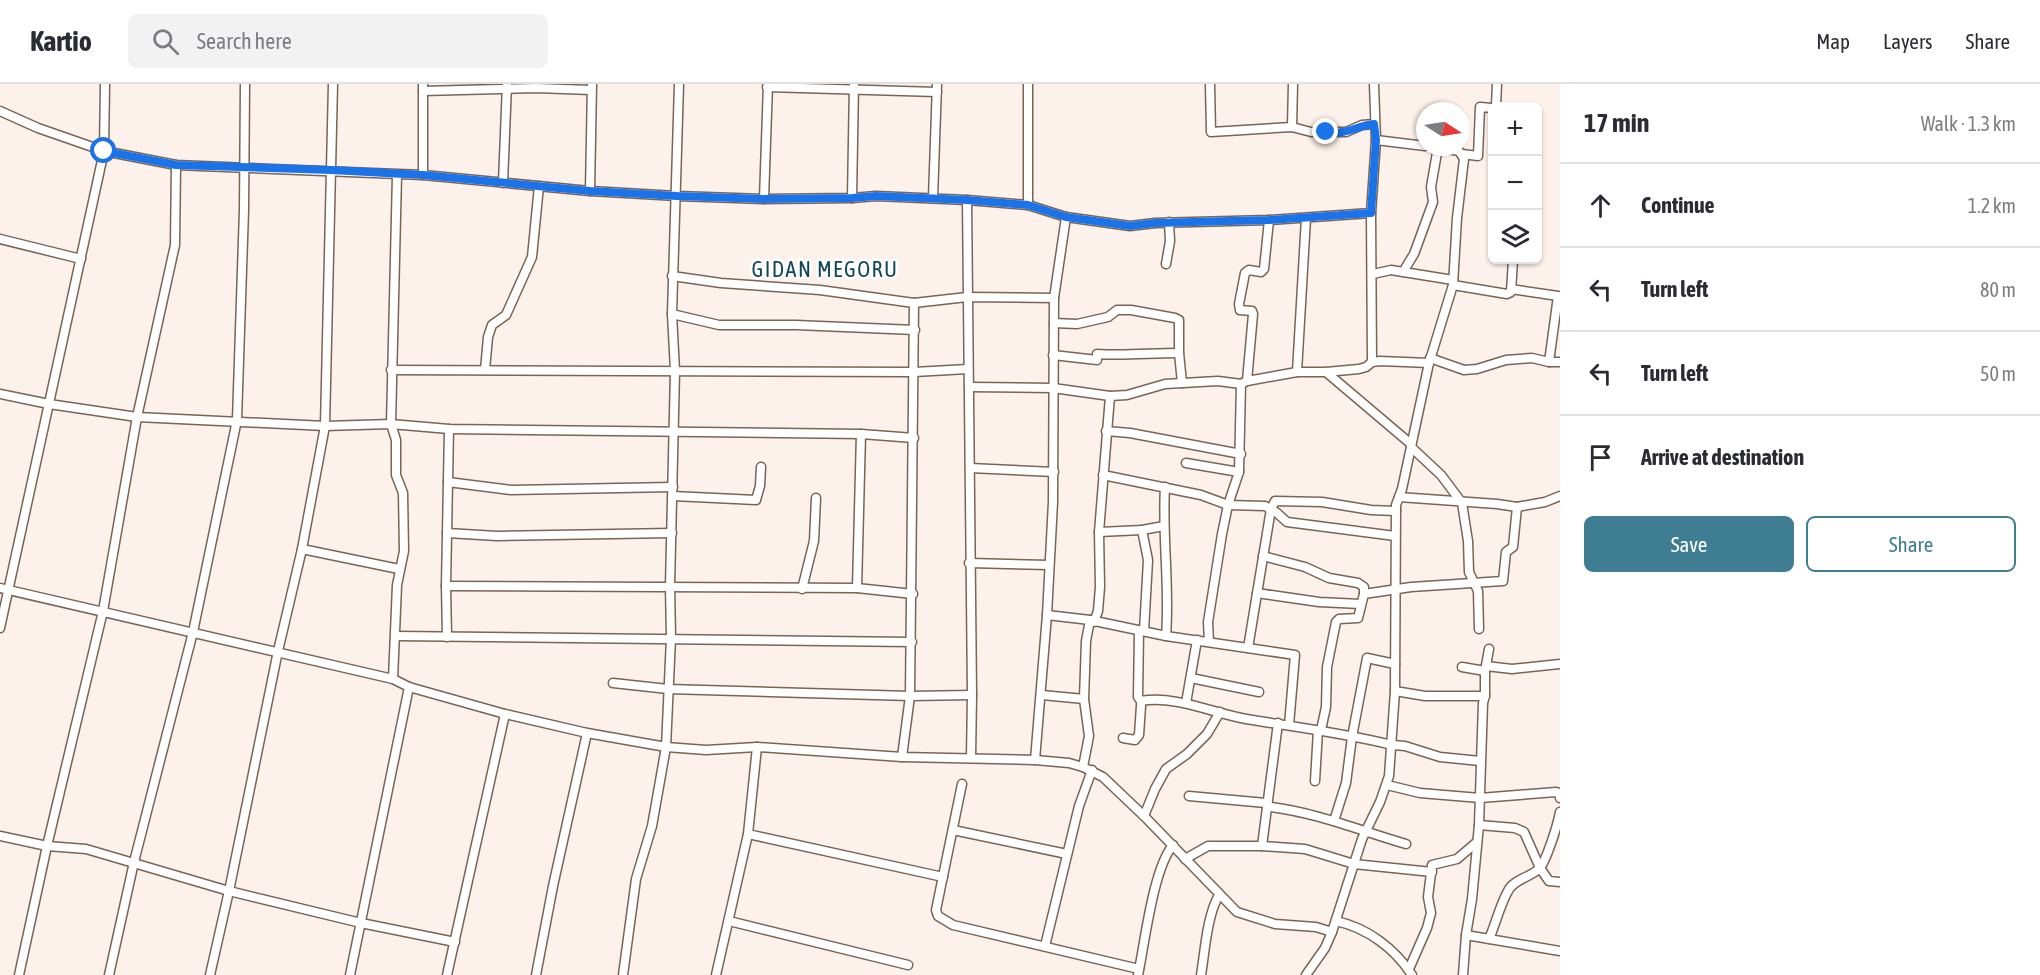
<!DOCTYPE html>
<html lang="en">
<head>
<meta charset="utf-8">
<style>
  body { margin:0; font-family:"Asap Condensed",sans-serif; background:#f2f2f3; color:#2b2b33 }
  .controls { position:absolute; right:18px; top:18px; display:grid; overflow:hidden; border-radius:9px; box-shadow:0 2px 4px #0004 }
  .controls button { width:54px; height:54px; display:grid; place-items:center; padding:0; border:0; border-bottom:2px solid #e1e1e2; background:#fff; color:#2b2b33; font:30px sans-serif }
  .compass { position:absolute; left:1416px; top:18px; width:54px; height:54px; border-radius:50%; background:#fff; box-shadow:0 2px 4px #0004; rotate:102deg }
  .stop { position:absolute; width:18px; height:18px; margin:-14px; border:4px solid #1a73e8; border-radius:50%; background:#fff }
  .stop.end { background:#1a73e8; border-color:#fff; box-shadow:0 2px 6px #0008 }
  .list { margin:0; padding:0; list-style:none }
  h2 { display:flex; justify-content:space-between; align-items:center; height:78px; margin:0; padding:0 24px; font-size:26px }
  h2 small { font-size:20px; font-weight:400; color:#7c7c81 }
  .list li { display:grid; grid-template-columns:39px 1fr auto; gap:18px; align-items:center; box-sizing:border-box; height:84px; padding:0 24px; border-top:2px solid #e1e1e2 }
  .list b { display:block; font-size:22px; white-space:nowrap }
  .list em { font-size:20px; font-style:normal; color:#7c7c81 }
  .actions { display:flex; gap:12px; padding:18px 24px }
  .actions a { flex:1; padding:14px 0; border:2px solid #3e7d92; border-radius:9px; text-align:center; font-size:21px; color:#3e7d92 }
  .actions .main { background:#3e7d92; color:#fff }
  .icon { flex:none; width:33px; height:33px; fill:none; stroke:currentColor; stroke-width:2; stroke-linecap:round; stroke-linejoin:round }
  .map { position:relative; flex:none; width:1560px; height:891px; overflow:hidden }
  header { display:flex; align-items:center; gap:36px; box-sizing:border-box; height:84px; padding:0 30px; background:#fff; border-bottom:2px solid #e1e1e2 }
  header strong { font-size:28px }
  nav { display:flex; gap:33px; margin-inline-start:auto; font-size:21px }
  .search { width:420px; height:54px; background:#f2f2f3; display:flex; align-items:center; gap:15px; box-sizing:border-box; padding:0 21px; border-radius:9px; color:#7c7c81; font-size:22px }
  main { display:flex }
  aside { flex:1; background:#fff }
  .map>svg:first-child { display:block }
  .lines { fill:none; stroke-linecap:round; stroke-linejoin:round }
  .street-casing { stroke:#7a6454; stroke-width:11 }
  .street { stroke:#fff; stroke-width:8 }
  .route { stroke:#1a73e8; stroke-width:8 }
  .labels { text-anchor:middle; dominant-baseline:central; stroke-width:5; stroke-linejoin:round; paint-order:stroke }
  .neighbourhood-label { font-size:22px; letter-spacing:1.5px; fill:#124757; stroke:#fff }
</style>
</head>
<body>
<header>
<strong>Kartio</strong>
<div class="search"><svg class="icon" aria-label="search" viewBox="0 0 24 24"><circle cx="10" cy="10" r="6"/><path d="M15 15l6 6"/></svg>Search here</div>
<nav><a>Map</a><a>Layers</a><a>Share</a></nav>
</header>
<main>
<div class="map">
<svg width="1560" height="891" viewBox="0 0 1560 891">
  <rect width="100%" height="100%" fill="#fdf2eb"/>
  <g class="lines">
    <g class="street-casing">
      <g id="street">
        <polyline points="423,0 423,91"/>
        <polyline points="1210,0 1211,48 1292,43 1311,48 1346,48 1362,41 1374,40"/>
        <polyline points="767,3 937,8"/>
        <polyline points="423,7 536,4 591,6"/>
        <polyline points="1496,22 1497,0"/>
        <polyline points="0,27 38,44 104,67 176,81 423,91 590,107 677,112 764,115 852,114 876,112 967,116 1028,121 1066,133 1130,142 1155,139 1269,136 1371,129 1376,56 1374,0"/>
        <polyline points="1292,43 1293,0"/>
        <polyline points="1376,56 1425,62"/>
        <polyline points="1462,70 1478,72 1480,23 1492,24"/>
        <polyline points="503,99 507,0"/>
        <polyline points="590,107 592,0"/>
        <polyline points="852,114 854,0"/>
        <polyline points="933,114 937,0"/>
        <polyline points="764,115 768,0"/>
        <polyline points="967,116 972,611 971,674"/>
        <polyline points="1028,121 1028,0"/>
        <polyline points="1371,129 1372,278"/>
        <polyline points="0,155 81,175"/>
        <polyline points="1166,180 1170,157 1169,138"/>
        <polyline points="1403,188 1414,170 1433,118 1431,103 1438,63"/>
        <polyline points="1373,190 1391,186 1453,196"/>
        <polyline points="672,192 721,199 820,206 914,219 910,612 902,673"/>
        <polyline points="1453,201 1507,210 1511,208 1513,176"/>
        <polyline points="1511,205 1558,212 1549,278 1560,278"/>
        <polyline points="914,219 967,213 1054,214"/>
        <polyline points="672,230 719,241 796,241 915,246"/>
        <polyline points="1054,239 1077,240 1108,233 1117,226 1131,226 1175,234 1179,236 1179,269 1182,299"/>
        <path d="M1053 271 1097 276V270C1124 272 1151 269 1179 269"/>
        <polyline points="1430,274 1464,286 1477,285 1506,276 1532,274 1549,278"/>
        <polyline points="391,286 914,288 968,285"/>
        <polyline points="485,286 488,253 492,241 506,231 532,173 539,102"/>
        <polyline points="1297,288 1306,134"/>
        <polyline points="1326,288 1411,360"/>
        <polyline points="1247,297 1253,230 1252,227 1240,226 1239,220 1245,189 1249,186 1261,188 1264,185 1269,136"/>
        <polyline points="969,303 1053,304 1110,312 1127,311 1165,300 1218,297 1241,300 1247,297 1297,288 1326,288 1359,285 1366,283 1372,278 1380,277 1429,279"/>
        <polyline points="0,310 49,320 137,333 325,342 391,340 449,345 861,350 914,354"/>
        <polyline points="1106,347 1130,349 1241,370"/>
        <polyline points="1411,363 1441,391 1462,419 1468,457 1469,488 1478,507 1479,545"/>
        <polyline points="1186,379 1239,388"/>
        <polyline points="970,384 1054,388"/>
        <polyline points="1103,391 1201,411 1228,421 1265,422 1277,429 1287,438 1395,452"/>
        <polyline points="448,398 511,406 673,403"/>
        <path d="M1165 403C1162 453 1170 502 1166 552"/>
        <polyline points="673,412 756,416 760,402 761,383"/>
        <polyline points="1399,413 1497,420 1517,423 1545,418 1560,412"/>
        <polyline points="1142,446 1148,476 1144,547"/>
        <polyline points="1099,448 1142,446 1164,442"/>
        <polyline points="447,449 497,452 672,449"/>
        <polyline points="302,465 399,485"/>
        <polyline points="1263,472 1305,483 1329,494 1358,499 1364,503 1364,510 1358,534 1339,535 1336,538 1327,583 1326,623 1321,646"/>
        <polyline points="969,479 1049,481"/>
        <polyline points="446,502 857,504 913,510"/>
        <polyline points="0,504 393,595 409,603 505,630 587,649 666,663 706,666 757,663 902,673 1035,676 1069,679 1083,683 1103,693 1144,732 1237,828 1275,840 1316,843 1332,848"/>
        <polyline points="857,504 861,350"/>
        <polyline points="802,505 814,457 816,414"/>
        <polyline points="1257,509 1319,518 1361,520"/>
        <polyline points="1364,510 1411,503 1503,497 1506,468 1513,463 1517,423"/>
        <polyline points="1047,531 1090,536 1166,552 1295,571 1289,641"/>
        <polyline points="1094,538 1098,527 1100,503 1099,448 1110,312"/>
        <polyline points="0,544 104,67 105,0"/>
        <polyline points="396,552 912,558"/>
        <polyline points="447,553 446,502 449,345"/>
        <polyline points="1209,558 1208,538 1222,450 1228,421 1239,388 1241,300"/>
        <polyline points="1248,564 1271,425 1275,417 1322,418 1371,426 1396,427"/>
        <polyline points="1486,582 1512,585 1560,580"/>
        <polyline points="1462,583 1485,587"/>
        <polyline points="1191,594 1259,608"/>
        <polyline points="393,595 397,501 404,467 403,409 396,391 396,356 391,340 397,91"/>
        <polyline points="613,599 668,605 910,612 972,611"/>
        <polyline points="1395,607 1425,612 1485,612"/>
        <polyline points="1042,611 1084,615"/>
        <path d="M1141 617C1175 611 1213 629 1246 635 1295 643 1344 649 1392 661L1405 662 1440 673 1480 677"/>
        <polyline points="1186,619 1197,556"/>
        <polyline points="1123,654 1135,656 1139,651 1141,622 1141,617 1138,613 1139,546"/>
        <polyline points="1035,676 1047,531 1053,418 1054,214 1066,133"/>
        <polyline points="1083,683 1089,652 1084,615 1086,557 1090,536"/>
        <polyline points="1315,697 1318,646"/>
        <polyline points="962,700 936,826 938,832 953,841 1139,885"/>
        <polyline points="1387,701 1420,709 1480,714 1556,708 1559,709 1560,714"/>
        <path d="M1189 712 1266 719 1271 723C1318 729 1361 747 1406 760"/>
        <polyline points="1144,732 1155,705 1166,685 1187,670 1207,650 1220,628"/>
        <polyline points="1334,737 1346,699 1352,653 1367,574 1395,580"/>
        <polyline points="1479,741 1515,744 1524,748 1540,784 1549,797 1560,798"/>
        <polyline points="953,746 1067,770"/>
        <polyline points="748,750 943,793"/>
        <polyline points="0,752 47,762 86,765 229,807 361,839 455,858"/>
        <polyline points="1262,762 1278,639"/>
        <polyline points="1185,775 1208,762 1262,762 1305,765 1354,780 1432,788"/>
        <polyline points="729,837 908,881"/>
        <path d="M1336 837C1368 844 1395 865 1412 891"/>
        <polyline points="1466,851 1560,867"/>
        <path d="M1489 855C1496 839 1500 821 1508 807 1513 796 1530 793 1539 785 1546 778 1558 740 1560 728"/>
        <polyline points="1045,862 1079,722 1092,686"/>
        <polyline points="1409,885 1427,844 1431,829 1428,813 1432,781 1457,775 1477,758"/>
        <polyline points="19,891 47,762 103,527 137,333 175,161 176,81"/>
        <polyline points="109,891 134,778 193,548 237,336 244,126 245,0"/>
        <polyline points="210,891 229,807 278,567 302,465 325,342 333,0"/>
        <polyline points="350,891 409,603"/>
        <polyline points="447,891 505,630"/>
        <polyline points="536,891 553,802 587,649"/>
        <polyline points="623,891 636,795 652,742 666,663 671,554 670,502 675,287 672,230 679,0"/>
        <polyline points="716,891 748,750 757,663"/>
        <path d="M1138 891C1145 858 1153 785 1173 761"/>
        <path d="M1201 891C1205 867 1207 831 1219 811"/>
        <polyline points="1306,891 1325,864 1332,848 1362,755 1380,718 1389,692 1395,607 1396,421 1402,405 1429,279 1453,201 1457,134 1464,75 1459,67 1435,63"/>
        <polyline points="1463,891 1466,851 1472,815 1479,741 1483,619 1485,612 1485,587 1489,565"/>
      </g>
    </g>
    <use href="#street" class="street"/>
  </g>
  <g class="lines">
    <path class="route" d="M104 67 176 81 331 86 423 91 590 107 677 112 764 115 852 114 876 112 967 116 1028 121 1066 133 1130 142 1155 139 1269 136 1371 129 1376 56 1374 40C1355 42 1348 51 1326 48"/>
  </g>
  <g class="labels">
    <g class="neighbourhood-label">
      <text x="825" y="185">GIDAN MEGORU</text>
    </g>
  </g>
</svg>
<div class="controls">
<button>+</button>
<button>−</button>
<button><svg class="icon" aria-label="layers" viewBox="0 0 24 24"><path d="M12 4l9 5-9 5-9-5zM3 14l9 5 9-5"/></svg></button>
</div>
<svg class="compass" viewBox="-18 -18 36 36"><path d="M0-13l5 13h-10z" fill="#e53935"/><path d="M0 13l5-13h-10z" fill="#7c7c81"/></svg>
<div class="stop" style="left:104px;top:67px"></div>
<div class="stop end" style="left:1326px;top:48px"></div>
</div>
<aside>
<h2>17 min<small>Walk · 1.3 km</small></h2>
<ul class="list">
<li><svg class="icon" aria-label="ahead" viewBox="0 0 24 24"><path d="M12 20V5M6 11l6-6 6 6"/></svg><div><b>Continue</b></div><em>1.2 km</em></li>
<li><svg class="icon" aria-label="left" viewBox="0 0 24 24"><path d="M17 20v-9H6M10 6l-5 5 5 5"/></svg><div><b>Turn left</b></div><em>80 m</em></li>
<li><svg class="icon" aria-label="left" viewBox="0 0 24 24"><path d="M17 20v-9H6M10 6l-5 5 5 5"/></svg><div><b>Turn left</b></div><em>50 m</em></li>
<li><svg class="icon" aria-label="arrive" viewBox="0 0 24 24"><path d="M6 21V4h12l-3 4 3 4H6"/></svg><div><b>Arrive at destination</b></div></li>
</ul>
<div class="actions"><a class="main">Save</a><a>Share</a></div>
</aside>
</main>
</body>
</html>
